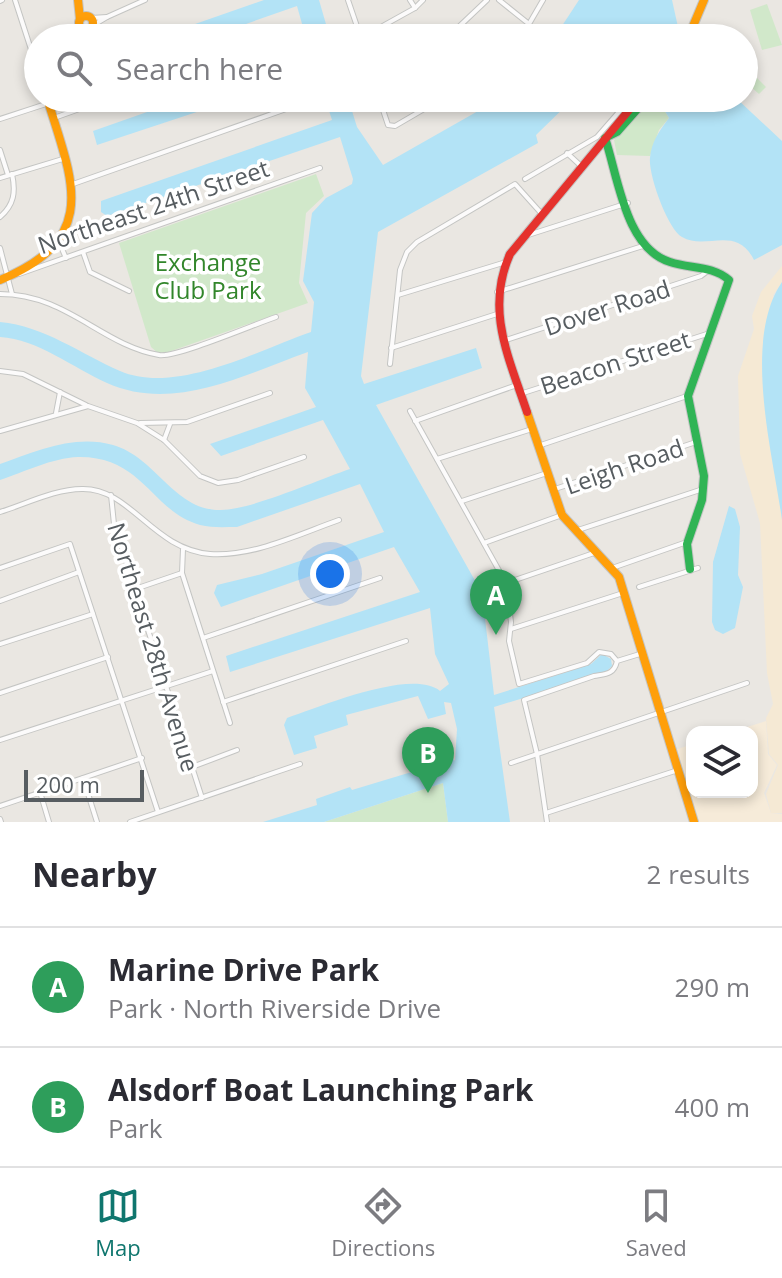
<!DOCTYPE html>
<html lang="en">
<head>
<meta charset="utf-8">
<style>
  body { margin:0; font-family:"Open Sans",sans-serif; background:#f7f7f7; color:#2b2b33 }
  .controls { position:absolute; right:24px; bottom:24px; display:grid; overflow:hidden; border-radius:16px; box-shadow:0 4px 12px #0003 }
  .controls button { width:72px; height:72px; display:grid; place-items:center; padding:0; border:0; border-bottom:2px solid #e1e1e2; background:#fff; color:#2b2b33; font:40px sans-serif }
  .scale { position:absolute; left:24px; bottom:20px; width:120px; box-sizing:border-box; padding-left:8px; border:4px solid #575d61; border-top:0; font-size:22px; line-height:28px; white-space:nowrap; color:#575d61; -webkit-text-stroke:6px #fff; paint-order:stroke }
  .you { position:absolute; left:330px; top:574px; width:28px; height:28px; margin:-20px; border:6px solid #fff; border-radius:50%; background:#1a73e8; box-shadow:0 0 0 12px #1a73e833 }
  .badge { display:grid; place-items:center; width:52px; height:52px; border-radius:50%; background:#0f766e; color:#fff; font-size:26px; font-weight:700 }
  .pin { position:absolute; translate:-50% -66px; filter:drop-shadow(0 2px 4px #0008) }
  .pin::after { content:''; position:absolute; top:42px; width:28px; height:24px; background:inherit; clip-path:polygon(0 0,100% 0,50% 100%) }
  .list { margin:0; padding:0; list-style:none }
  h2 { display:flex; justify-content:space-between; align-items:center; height:104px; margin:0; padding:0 32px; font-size:34px }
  h2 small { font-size:26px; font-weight:400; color:#7c7c81 }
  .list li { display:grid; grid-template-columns:52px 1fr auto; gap:24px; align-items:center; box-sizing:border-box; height:120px; padding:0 32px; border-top:2px solid #e1e1e2 }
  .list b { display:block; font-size:30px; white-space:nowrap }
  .list p { margin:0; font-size:26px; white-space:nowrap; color:#7c7c81 }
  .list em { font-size:26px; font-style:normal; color:#7c7c81 }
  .icon { flex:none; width:44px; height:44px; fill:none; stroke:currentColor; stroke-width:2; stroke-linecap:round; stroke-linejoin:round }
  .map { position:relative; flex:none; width:782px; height:822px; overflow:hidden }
  .search { position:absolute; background:#fff; box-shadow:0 4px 12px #0003; left:24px; right:24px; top:24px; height:88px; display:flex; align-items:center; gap:20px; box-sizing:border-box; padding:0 28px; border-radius:44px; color:#7c7c81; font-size:30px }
  .sheet { height:344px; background:#fff }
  nav { display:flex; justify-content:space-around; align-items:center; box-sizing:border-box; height:112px; border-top:2px solid #e1e1e2; background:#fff; font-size:22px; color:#7c7c81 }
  nav a { display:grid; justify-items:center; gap:4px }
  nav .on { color:#0f766e }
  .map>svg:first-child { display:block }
  .commercial { fill:#f6ebd9 }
  .green { fill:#d1e8ca }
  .sand { fill:#f5e9d4 }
  .water { fill:#b3e3f6 }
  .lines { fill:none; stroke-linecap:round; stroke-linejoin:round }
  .street-casing { stroke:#c4c5c3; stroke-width:6 }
  .fast-casing { stroke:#c4c5c4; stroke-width:10 }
  .slow-casing { stroke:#c4c5c4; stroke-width:10 }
  .jam-casing { stroke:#c4c5c4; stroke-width:10 }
  .street { stroke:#fcfbfb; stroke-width:4 }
  .fast { stroke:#30b455; stroke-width:8 }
  .slow { stroke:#ff9f0a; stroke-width:8 }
  .jam { stroke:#e5322d; stroke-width:8 }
  .labels { text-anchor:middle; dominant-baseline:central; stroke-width:7; stroke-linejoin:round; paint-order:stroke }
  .street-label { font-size:24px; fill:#575d61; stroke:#fff }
  .park-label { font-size:24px; fill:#32862b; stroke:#fff }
</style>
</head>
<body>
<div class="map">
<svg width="782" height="822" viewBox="0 0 782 822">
  <rect width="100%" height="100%" fill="#eae7e2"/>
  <polygon class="commercial" points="766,721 768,754 777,765 764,793 771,813 782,814 782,822 698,822 675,750 692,744 692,792 752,792 752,732 731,732"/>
  <g class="green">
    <polygon points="767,4 782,45 762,50 750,10"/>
    <polygon points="744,65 766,87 759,94 744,81"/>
    <polygon points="650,98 657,98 669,118 659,130 650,156 617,155 614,140"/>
    <polygon points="316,174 324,196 306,213 299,283 308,303 160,355 151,347 119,243"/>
    <polygon points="443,783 448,822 324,822"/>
  </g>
  <polygon class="sand" points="782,266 782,282 773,295 782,518 782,813 771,813 766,794 778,765 769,754 766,718 773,704 767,673 760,523 740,454 738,376 754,329 752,316 761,292"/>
  <g class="water">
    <polygon points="264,0 319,0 330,38 306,38 297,6 206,38 155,38"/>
    <polygon points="579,0 672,0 678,27 672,38 554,38"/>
    <polygon points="187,98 239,98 97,145 93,131"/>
    <path d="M325 98H348L357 127 383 165 501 98H574L536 135 538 143 378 232 361 376 364 384 476 348 482 368 376 405 482 593 494 695 591 664 602 654 611 659 612 666 605 673 494 707 510 822H448L443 783 324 822H263L317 805 316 799 350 787 352 790 448 761 447 750 455 761 457 729 451 703 444 702 446 714 428 719 418 696 346 715 348 725 314 736 317 748 294 755 284 725 287 718C320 707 412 668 440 691L449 684 435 654 430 608 230 672 226 656 420 592 394 547 221 607 214 593 217 585 262 574 384 532 360 484 237 527C224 527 212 528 200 525 151 511 143 456 78 457 52 458 24 472 0 480V464C36 451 75 434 113 445 156 457 174 511 221 510 254 509 317 480 350 469L323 420 221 456 210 444 316 407 305 388 308 352C245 374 174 413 107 383 73 368 38 339 0 337V322C44 326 81 354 120 371 175 395 257 351 311 332L314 302 303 281 312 213 326 198 352 184 353 179 340 137 107 216 101 212V201L332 120Z"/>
    <path d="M657 98H736L782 141V245L754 260C736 224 706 251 682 237 668 230 648 174 650 158 651 142 660 130 669 118Z"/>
    <path d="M782 282V520C773 454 742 340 782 282Z"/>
    <polygon points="729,506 735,509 740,527 738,575 743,587 735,628 723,634 715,630 712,622 713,562"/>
  </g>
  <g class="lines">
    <g class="street-casing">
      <g id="street">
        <polyline points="15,0 38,71"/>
        <polyline points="348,0 361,38"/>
        <polyline points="410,0 415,8"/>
        <polyline points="499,0 529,24"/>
        <polyline points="0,1 2,0"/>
        <polyline points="107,17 145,0"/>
        <polyline points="91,18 107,17 92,26"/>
        <polyline points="361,38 415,8 423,0"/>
        <polyline points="447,38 487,0"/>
        <polyline points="514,38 529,24 543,0"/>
        <polyline points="379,98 388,125 395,126 443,98"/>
        <polyline points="54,118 110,98"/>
        <polyline points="0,119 49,103"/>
        <polyline points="0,150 8,175"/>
        <polyline points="567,153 581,166"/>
        <polyline points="0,178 66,158"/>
        <polyline points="525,179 597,137 631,98"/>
        <polyline points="73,184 303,103"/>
        <path d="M0 217C14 205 16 192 12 174"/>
        <polyline points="525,236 628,203"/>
        <polyline points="58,240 66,258"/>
        <polyline points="0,248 12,294"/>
        <polyline points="83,252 90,272 129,291"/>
        <polyline points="19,274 320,168"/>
        <polyline points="497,292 646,245"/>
        <path d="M0 294C67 294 101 345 159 355 176 358 255 324 276 317"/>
        <polyline points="398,295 506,262"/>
        <polyline points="503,341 701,276 709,270"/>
        <polyline points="391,348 497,314"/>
        <polyline points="390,364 400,270 407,252 417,242 515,184 541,213"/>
        <polyline points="0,371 23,374 86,405"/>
        <polyline points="520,394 710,333"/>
        <polyline points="410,411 506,583 511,622 509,641 519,684 587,663 599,652 611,654 617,661"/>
        <polyline points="56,413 60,392"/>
        <polyline points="415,421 517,385"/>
        <polyline points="140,423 187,422 270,393"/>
        <polyline points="0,431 88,406 137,423 164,440 200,476 218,483 238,480 304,457"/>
        <polyline points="164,440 170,424"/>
        <polyline points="538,446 687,396"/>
        <polyline points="437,459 532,429"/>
        <polyline points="552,490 696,442"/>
        <polyline points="111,495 114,524 202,798"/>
        <polyline points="462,501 547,473"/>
        <path d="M0 512C26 504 55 489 82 489 131 488 152 549 210 554 253 557 299 534 339 520"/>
        <polyline points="575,531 703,489"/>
        <polyline points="484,543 562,515"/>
        <polyline points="183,549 182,573 230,723"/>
        <polyline points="615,567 684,543"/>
        <polyline points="0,568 70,544 158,812"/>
        <polyline points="506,583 597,552"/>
        <polyline points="639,587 698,568"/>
        <polyline points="135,589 182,573"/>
        <polyline points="0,601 79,572"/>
        <polyline points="511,629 623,593"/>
        <polyline points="203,638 380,578"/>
        <polyline points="0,644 93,614"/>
        <polyline points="0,693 108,657"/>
        <polyline points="223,702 406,641"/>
        <polyline points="0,740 213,671"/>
        <polyline points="511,763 747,683"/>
        <polyline points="192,767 237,750"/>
        <polyline points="83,778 97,822"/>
        <polyline points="40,792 49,822"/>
        <polyline points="0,806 142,758"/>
        <polyline points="546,813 678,770"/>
        <polyline points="0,819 1,822"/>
        <polyline points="130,822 300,764"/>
        <path d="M547 822 537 754 524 700 594 676C605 674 614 675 617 661L643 653"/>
      </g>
    </g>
    <g class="fast-casing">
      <g id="fast">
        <polyline points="71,38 86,29"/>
        <path d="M647 98 617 132 605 138C618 176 625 248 670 262 690 269 712 265 729 280L688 396 704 476 702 500 687 544 690 569"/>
      </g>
    </g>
    <g class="slow-casing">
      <g id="slow">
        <polyline points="78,0 80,19"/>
        <circle cx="86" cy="23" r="7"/>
        <polyline points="688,38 704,0"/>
        <path d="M0 280C102 238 72 180 47 98"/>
        <polyline points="527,412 562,515 619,577 694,822"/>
      </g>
    </g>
    <g class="jam-casing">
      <path id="jam" d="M527 412C509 358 485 310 510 254L639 98"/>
    </g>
    <use href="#street" class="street"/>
    <use href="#fast" class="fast"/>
    <use href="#slow" class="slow"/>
    <use href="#jam" class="jam"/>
  </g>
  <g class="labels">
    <g class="street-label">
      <text transform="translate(153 206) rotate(-19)">Northeast 24th Street</text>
      <text transform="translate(607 307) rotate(-18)">Dover Road</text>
      <text transform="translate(615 362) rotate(-18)">Beacon Street</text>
      <text transform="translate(624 466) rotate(-19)">Leigh Road</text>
      <text transform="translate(154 647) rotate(73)">Northeast 28th Avenue</text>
    </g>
    <g class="park-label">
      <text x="208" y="261">Exchange<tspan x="208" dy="28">Club Park</tspan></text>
    </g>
  </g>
</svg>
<div class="controls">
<button><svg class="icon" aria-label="layers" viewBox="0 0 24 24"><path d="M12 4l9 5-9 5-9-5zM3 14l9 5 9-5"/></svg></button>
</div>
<div class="scale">200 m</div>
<div class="you"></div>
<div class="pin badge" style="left:496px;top:635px;background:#2e9e5b">A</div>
<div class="pin badge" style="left:428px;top:793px;background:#2e9e5b">B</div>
<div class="search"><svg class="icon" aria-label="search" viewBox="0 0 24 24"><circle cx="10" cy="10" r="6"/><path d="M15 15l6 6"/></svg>Search here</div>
</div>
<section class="sheet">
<h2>Nearby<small>2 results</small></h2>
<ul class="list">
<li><span class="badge" style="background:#2e9e5b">A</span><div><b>Marine Drive Park</b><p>Park · North Riverside Drive</p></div><em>290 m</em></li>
<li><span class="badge" style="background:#2e9e5b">B</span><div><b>Alsdorf Boat Launching Park</b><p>Park</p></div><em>400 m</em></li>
</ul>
</section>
<nav>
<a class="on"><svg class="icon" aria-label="map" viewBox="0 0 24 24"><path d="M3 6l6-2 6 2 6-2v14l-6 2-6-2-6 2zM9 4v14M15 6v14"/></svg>Map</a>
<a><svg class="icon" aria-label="directions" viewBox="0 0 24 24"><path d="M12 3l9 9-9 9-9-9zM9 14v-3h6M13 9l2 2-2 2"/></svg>Directions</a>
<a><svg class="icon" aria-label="saved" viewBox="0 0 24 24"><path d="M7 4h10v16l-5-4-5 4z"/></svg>Saved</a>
</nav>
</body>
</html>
